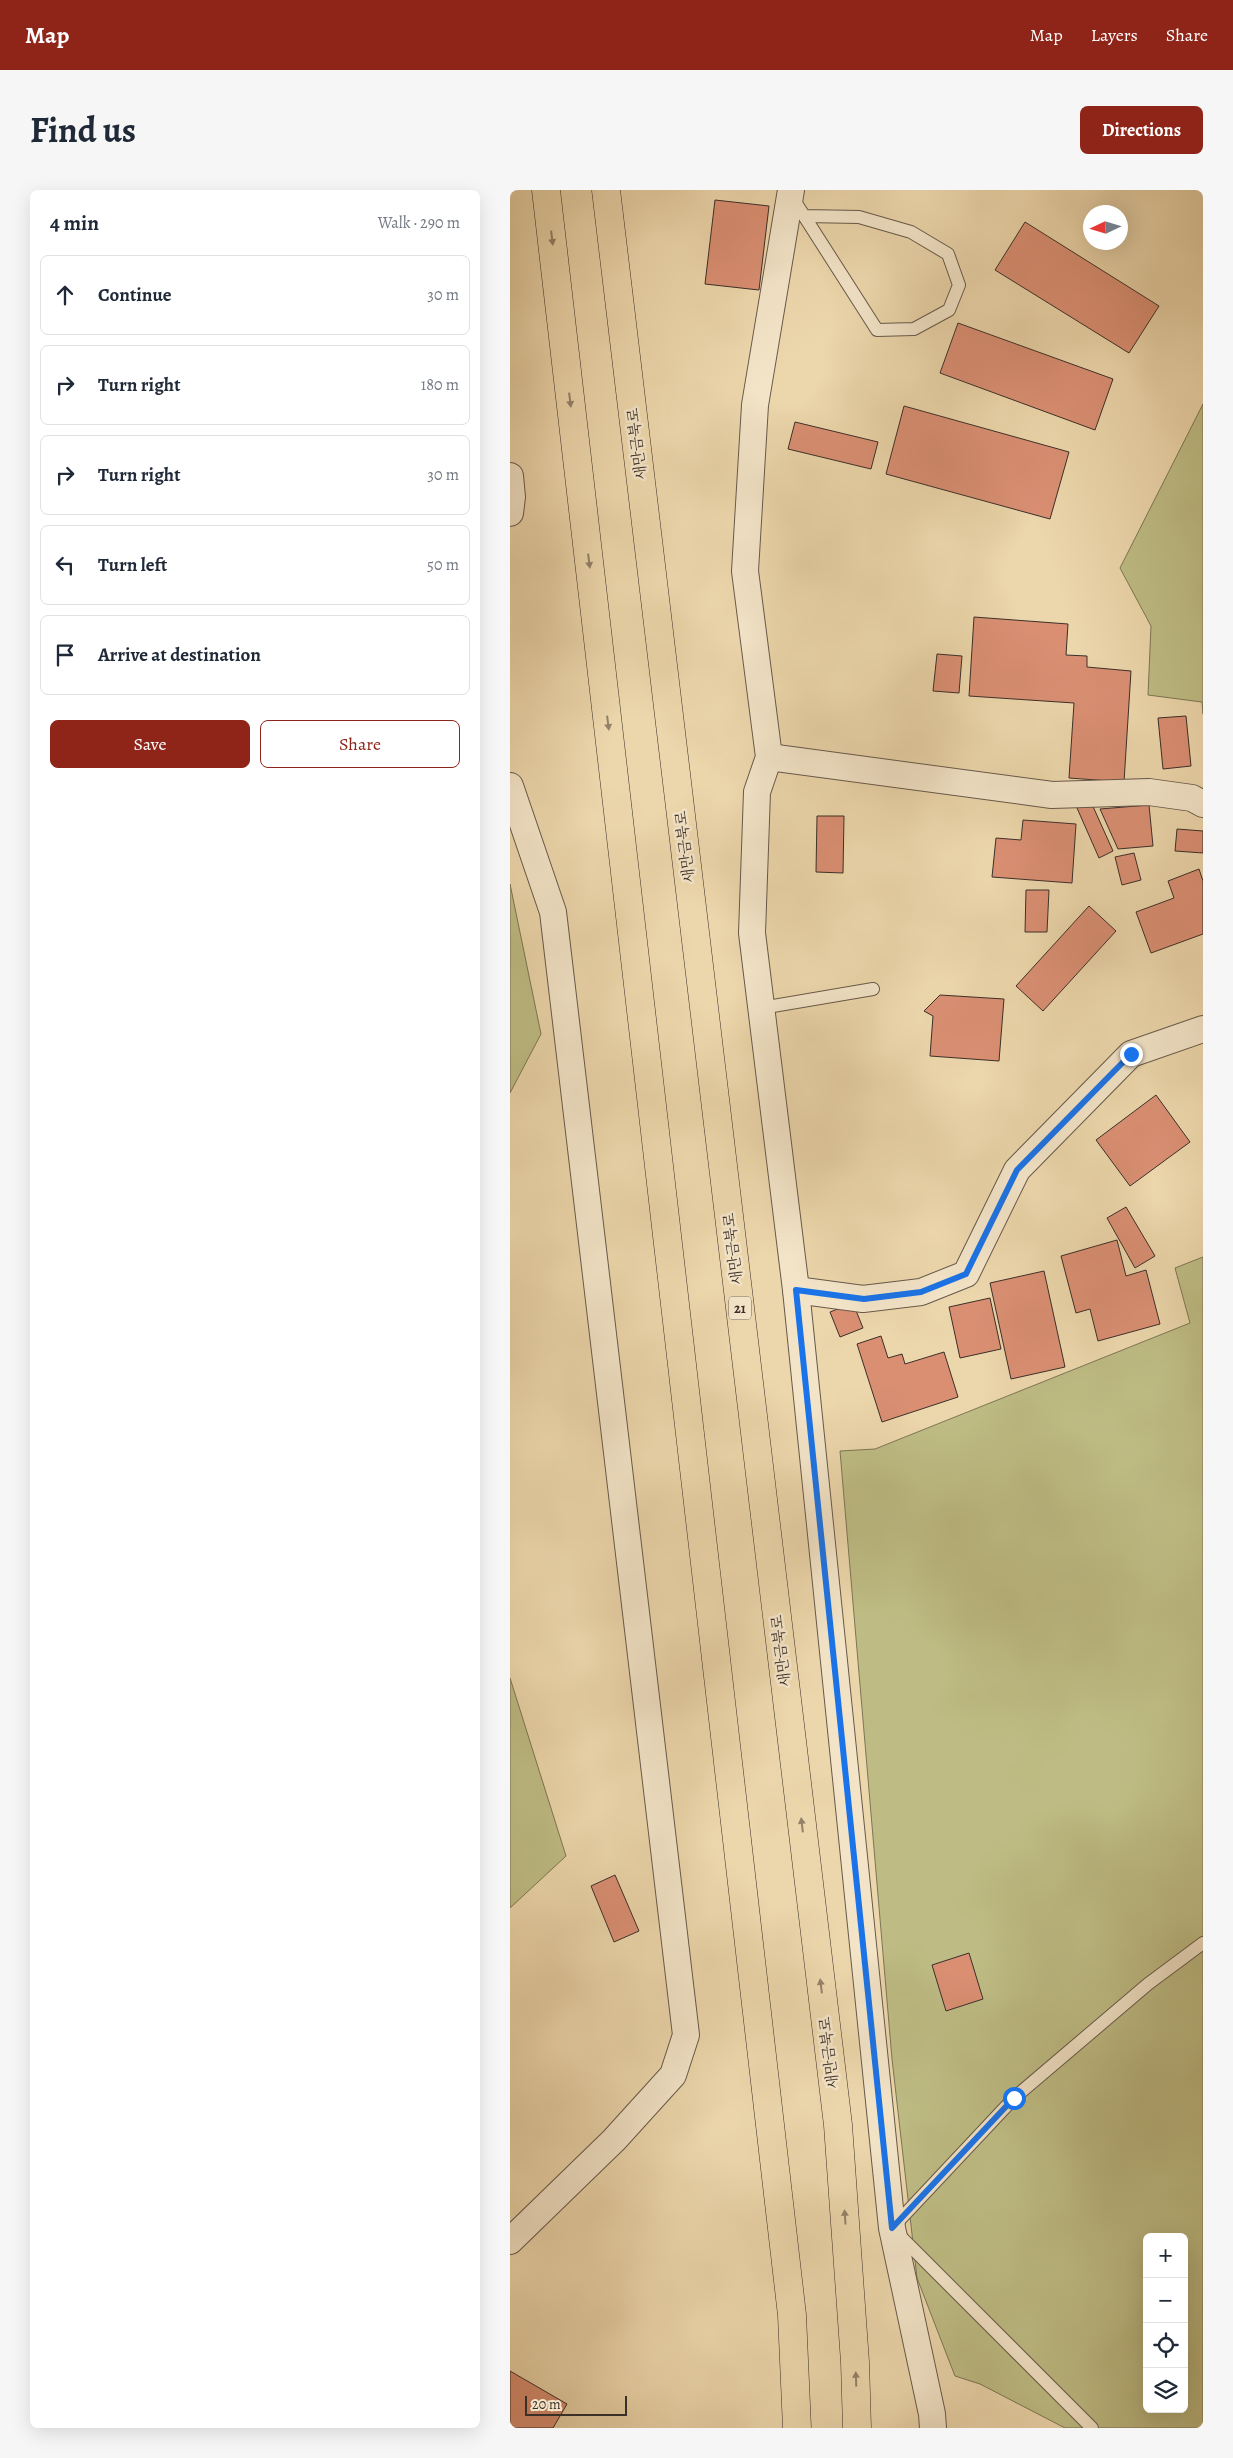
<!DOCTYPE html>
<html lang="en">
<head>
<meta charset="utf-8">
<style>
  body { margin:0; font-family:Alegreya,"Noto Serif KR",serif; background:#f6f6f7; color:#1f2937 }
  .controls { position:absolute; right:15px; bottom:15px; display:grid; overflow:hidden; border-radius:8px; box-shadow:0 5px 20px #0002 }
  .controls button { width:45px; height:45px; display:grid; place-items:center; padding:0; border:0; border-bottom:1px solid #e0e1e3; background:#fff; color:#1f2937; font:25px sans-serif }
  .compass { position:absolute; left:573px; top:15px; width:45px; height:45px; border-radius:50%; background:#fff; box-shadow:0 5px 20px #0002; rotate:266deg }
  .scale { position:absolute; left:15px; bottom:12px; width:102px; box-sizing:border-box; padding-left:5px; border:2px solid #3b2f29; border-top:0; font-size:14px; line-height:18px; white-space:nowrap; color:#3b2f29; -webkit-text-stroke:4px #f3e4c8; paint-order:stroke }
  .stop { position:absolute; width:15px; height:15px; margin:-11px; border:4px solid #1a73e8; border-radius:50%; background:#fff }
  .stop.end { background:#1a73e8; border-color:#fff; box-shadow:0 1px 5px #0008 }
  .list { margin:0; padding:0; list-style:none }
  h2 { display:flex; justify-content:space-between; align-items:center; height:65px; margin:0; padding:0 20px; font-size:21px }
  h2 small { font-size:16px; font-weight:400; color:#747a83 }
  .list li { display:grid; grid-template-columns:32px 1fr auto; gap:15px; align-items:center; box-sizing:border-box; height:80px; margin:0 10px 10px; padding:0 10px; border:1px solid #e0e1e3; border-radius:8px }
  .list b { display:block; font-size:19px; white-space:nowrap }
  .list em { font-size:16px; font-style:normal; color:#747a83 }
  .actions { display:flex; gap:10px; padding:15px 20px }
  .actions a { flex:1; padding:11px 0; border:1px solid #8f2418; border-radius:8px; text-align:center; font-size:18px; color:#8f2418 }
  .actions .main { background:#8f2418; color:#fff }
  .icon { flex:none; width:28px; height:28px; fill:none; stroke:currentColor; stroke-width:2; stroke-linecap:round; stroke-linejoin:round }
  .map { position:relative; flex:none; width:693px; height:2238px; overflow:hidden; border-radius:8px }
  header { display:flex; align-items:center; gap:30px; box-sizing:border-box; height:70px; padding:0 25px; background:#8f2418; color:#fff }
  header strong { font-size:24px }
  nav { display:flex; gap:28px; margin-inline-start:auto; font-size:18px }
  .intro { display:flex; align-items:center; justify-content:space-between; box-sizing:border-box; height:120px; padding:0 30px }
  h1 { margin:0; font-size:35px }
  .button { padding:12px 22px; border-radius:8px; background:#8f2418; color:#fff; font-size:18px; font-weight:700 }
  main { display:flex; gap:30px; padding:0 30px }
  aside { flex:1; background:#fff; border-radius:8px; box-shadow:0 5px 20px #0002 }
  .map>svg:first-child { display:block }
  .green { fill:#bebc84; stroke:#7c7656; fill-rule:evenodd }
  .building { fill:#da8f73; stroke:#3b2f29 }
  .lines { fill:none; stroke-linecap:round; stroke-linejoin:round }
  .service-casing { stroke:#67594a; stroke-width:14 }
  .minor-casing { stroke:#67594a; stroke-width:28 }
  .trunk-casing { stroke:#3b2f29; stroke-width:29 }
  .service { stroke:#f3e4c8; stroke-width:12 }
  .minor { stroke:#f3e4c8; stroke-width:26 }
  .trunk { stroke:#ecd6ab; stroke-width:28 }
  .oneway { fill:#94826a }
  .route { stroke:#1a73e8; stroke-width:6 }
  .labels { text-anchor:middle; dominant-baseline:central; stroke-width:5; stroke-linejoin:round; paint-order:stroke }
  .shield { fill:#f3e4c8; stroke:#726559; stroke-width:1 }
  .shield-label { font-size:14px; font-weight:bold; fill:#3b2f29 }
  .street-label { font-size:15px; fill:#3b2f29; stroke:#f3e4c8 }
</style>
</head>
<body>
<header>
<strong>Map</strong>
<nav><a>Map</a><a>Layers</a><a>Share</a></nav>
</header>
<div class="intro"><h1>Find us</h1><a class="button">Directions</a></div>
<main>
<aside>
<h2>4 min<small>Walk · 290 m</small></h2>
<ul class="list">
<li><svg class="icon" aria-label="ahead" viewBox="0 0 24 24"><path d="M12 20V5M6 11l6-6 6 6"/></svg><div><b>Continue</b></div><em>30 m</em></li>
<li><svg class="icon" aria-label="right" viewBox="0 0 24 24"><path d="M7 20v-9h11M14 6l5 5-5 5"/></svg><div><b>Turn right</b></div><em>180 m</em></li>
<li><svg class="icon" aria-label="right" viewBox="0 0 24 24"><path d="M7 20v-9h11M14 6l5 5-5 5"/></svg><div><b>Turn right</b></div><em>30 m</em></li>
<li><svg class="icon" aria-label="left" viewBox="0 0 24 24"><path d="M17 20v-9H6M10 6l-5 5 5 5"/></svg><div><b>Turn left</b></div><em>50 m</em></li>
<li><svg class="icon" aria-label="arrive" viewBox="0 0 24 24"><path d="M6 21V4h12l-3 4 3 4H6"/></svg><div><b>Arrive at destination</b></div></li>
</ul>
<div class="actions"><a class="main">Save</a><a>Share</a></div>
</aside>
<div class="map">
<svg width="693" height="2238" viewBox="0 0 693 2238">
  <rect width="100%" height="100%" fill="#ecd6ab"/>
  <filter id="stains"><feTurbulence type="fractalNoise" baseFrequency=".004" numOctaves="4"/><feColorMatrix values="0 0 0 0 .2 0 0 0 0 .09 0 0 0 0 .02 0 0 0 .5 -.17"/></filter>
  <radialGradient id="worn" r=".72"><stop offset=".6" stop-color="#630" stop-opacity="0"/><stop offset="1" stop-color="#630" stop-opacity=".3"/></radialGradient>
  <g class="green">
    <polygon points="693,214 693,524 692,512 638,505 641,436 610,378"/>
    <polygon points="0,694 31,844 0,903"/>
    <path d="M693 1067V2238H555L470 2194 445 2186 407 2088 382 1869 330 1261 365 1259 680 1133 665 1078ZM637 2047H674V2219H637Z"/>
    <polygon points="0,1488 56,1666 0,1718"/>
  </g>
  <g class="building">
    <polygon points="205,10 259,16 249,100 195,94"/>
    <polygon points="515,32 649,116 619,163 485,80"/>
    <polygon points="448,133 603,189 585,240 430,183"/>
    <polygon points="394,216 559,262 540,329 376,284"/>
    <polygon points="285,232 368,252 361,279 278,259"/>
    <polygon points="464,427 558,434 556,465 577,466 577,477 621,481 614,592 559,588 564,513 459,506"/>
    <polygon points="427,464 452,466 449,503 423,501"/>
    <polygon points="676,526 681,576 653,579 648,528"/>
    <polygon points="581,612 603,661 589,668 567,618"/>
    <polygon points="639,615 643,656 608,659 590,619"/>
    <polygon points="307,626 334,626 333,683 306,682"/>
    <polygon points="513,630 566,634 562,693 482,687 486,648 511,650"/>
    <polygon points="667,639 693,641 693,663 665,661"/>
    <polygon points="624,663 631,690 612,695 605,667"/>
    <polygon points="689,679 693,691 693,744 641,763 626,722 664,708 658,691"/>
    <polygon points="516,700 539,700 537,742 515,742"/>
    <polygon points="579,716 606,741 533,821 506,796"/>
    <polygon points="430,805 494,809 489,871 420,866 423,826 414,821"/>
    <polygon points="646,905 680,952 620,996 586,950"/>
    <polygon points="616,1017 645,1066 625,1078 597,1028"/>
    <polygon points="607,1050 616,1086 636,1080 650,1134 588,1151 580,1119 566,1123 551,1066"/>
    <polygon points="534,1081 555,1177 501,1189 480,1093"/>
    <polygon points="480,1108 491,1159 450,1168 439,1117"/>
    <polygon points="343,1113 353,1138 330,1147 320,1122"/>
    <polygon points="371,1146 378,1168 392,1164 395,1174 434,1162 448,1207 372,1232 347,1154"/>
    <polygon points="105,1685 129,1741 104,1752 81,1696"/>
    <polygon points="459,1763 473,1809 436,1821 422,1775"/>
    <polygon points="0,2181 57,2214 43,2238 0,2238"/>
  </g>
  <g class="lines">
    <g class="service-casing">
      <g id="service">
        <polyline points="282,7 367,140 404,139 439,120 449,95 438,64 401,42 349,27 295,26"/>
        <polyline points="251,818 363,799"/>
        <polyline points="582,2238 382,2038 504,1908 638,1794 693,1753"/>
      </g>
    </g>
    <g class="minor-casing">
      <g id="minor">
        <polyline points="281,0 245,215 235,381 259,567 247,602 242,743 286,1100 382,2038 422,2224 423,2238"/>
        <polyline points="0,286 2,307 0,323"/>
        <polyline points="259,567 542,605 639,602 682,608 693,614"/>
        <polyline points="0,596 43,722 176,1845 163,1885 104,1950 0,2051"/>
        <polyline points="286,1100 353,1109 411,1102 456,1084 507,980 621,864 693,839"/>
      </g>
    </g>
    <g class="trunk-casing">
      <g id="trunk">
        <polyline points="36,0 282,2125 287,2238"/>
        <polyline points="96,0 328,1935 345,2172 347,2238"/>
      </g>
    </g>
    <use href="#service" class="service"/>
    <use href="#minor" class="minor"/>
    <use href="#trunk" class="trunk"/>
  </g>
  <defs><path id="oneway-solid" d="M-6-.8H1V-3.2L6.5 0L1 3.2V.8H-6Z" transform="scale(1.25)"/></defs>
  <g class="oneway">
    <use href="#oneway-solid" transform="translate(42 48) rotate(83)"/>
    <use href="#oneway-solid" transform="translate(60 210) rotate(83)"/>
    <use href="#oneway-solid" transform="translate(79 371) rotate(83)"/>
    <use href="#oneway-solid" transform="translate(98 533) rotate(83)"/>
    <use href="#oneway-solid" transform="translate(292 1635) rotate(-97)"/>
    <use href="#oneway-solid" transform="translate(311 1796) rotate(-97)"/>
    <use href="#oneway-solid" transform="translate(335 2027) rotate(-94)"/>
    <use href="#oneway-solid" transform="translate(346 2189) rotate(-92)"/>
  </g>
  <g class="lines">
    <polyline class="route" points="504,1908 382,2038 286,1100 354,1109 411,1102 456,1084 507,980 621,864"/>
  </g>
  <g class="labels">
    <rect class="shield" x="219" y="1106.5" width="22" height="23" rx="4"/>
    <g class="shield-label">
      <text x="230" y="1118">21</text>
    </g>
    <g class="street-label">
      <text transform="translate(127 254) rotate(-97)">새만금북로</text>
      <text transform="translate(175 657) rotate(-97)">새만금북로</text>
      <text transform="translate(223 1059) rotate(-97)">새만금북로</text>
      <text transform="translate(271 1461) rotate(-97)">새만금북로</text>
      <text transform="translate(319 1863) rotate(-97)">새만금북로</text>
    </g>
  </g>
  <rect width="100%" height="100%" filter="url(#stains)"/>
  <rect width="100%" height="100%" fill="url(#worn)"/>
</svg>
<div class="controls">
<button>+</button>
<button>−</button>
<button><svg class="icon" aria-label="locate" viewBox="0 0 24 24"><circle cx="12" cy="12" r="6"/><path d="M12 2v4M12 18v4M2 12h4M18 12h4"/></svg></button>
<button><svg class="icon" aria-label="layers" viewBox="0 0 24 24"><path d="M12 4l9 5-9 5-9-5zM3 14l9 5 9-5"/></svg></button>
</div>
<svg class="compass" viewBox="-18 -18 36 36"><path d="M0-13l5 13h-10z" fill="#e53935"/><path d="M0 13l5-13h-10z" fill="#747a83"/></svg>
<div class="scale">20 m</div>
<div class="stop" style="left:504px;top:1908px"></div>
<div class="stop end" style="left:621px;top:864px"></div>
</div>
</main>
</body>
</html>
